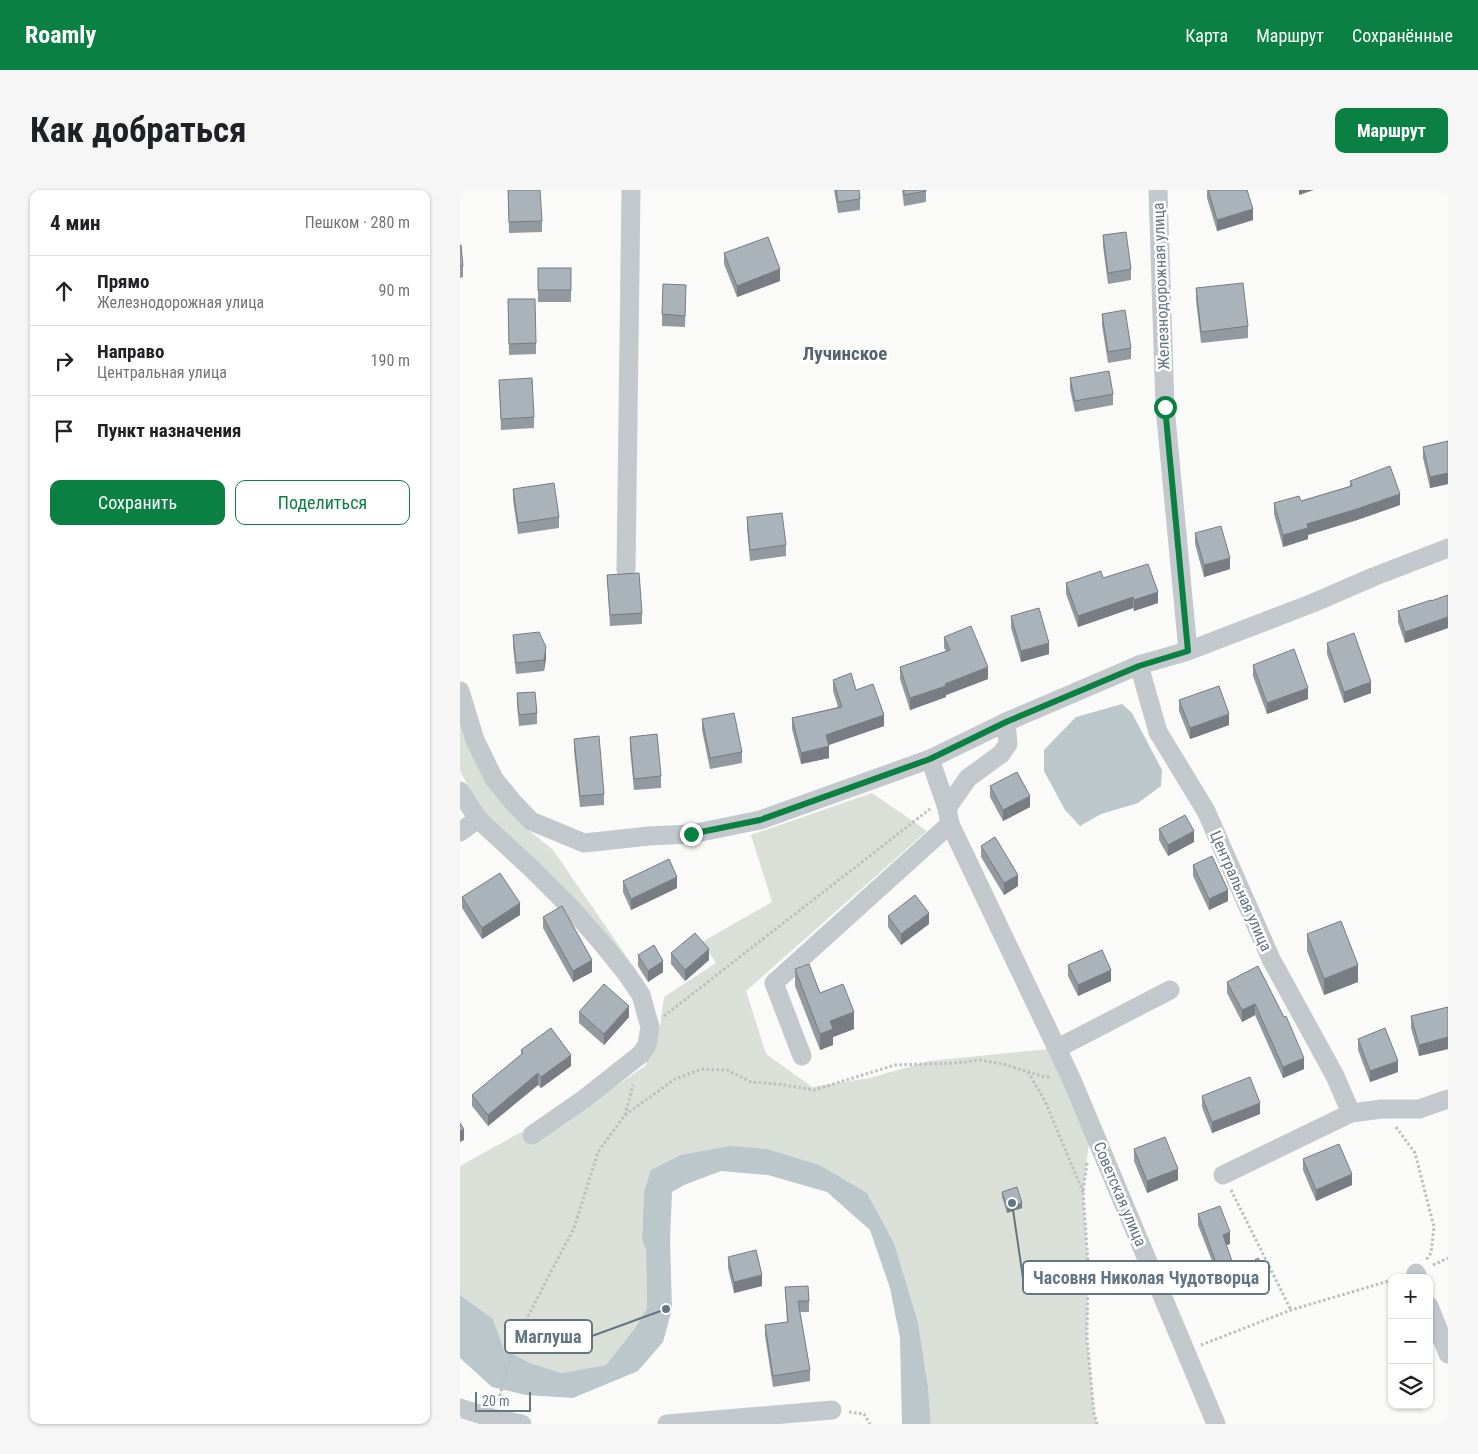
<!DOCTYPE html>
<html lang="ru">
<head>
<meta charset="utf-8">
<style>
  body { margin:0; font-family:"Roboto Condensed",sans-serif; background:#f6f6f6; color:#202124 }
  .controls { position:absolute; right:15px; bottom:15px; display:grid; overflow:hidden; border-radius:10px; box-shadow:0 1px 4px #0004 }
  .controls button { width:45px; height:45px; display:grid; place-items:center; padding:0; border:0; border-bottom:1px solid #e0e0e0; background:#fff; color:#202124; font:25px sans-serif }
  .scale { position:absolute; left:15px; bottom:12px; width:56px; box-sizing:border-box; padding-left:5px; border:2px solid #657683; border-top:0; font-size:14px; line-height:18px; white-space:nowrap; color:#657683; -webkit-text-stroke:4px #fff; paint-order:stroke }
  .stop { position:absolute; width:15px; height:15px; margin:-11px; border:4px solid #0b8043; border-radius:50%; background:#fff }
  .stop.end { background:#0b8043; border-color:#fff; box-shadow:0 1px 5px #0008 }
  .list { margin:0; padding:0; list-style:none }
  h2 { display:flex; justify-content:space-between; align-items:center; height:65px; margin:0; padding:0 20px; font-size:21px }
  h2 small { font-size:16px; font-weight:400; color:#757577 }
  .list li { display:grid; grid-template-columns:32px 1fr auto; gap:15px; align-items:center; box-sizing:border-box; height:70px; padding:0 20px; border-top:1px solid #e0e0e0 }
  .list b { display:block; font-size:19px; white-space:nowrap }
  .list p { margin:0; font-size:16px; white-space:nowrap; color:#757577 }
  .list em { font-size:16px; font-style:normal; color:#757577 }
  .actions { display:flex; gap:10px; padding:15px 20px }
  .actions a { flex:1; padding:11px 0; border:1px solid #0b8043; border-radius:10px; text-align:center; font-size:18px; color:#0b8043 }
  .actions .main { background:#0b8043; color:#fff }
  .icon { flex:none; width:28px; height:28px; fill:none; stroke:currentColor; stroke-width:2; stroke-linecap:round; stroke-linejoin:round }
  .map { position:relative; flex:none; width:988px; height:1234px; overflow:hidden; border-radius:10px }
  header { display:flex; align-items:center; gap:30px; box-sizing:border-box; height:70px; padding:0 25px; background:#0b8043; color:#fff }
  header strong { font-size:24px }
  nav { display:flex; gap:28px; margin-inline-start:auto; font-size:18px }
  .intro { display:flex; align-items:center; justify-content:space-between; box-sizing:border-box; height:120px; padding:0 30px }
  h1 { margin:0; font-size:35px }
  .button { padding:12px 22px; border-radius:10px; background:#0b8043; color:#fff; font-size:18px; font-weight:700 }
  main { display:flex; gap:30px; padding:0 30px }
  aside { flex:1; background:#fff; border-radius:10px; box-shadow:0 1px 4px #0004 }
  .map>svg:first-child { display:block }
  .green { fill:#dadfd7 }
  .water { fill:#bbc7cb }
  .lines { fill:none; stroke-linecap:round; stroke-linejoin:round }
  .path { stroke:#bbbfc2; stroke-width:3; stroke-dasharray:2.5 2.5; stroke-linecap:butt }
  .minor { stroke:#c3c8cc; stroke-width:19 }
  .wall { fill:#929a9f }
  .shaded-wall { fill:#777d82 }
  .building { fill:#aab3b9; stroke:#777d82 }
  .route { stroke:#0b8043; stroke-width:6 }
  .labels { text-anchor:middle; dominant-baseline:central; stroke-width:5; stroke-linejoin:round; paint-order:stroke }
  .street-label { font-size:16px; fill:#657683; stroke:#fff }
  .quarter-label { font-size:19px; font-weight:bold; fill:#57646e; stroke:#fff }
  .leader { fill:none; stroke:#657683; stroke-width:2 }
  .callout-dot { fill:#657683; stroke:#fff; stroke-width:2 }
  .callout { fill:#fff; stroke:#657683; stroke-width:2 }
  .callout-label { font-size:18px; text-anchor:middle; font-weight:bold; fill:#657683 }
</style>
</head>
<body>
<header>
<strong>Roamly</strong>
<nav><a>Карта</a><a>Маршрут</a><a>Сохранённые</a></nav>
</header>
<div class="intro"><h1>Как добраться</h1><a class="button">Маршрут</a></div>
<main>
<aside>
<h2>4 мин<small>Пешком · 280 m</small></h2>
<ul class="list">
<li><svg class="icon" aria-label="ahead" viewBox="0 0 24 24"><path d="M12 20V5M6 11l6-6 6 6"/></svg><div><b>Прямо</b><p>Железнодорожная улица</p></div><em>90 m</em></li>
<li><svg class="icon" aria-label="right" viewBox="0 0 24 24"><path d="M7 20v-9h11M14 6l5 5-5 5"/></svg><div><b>Направо</b><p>Центральная улица</p></div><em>190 m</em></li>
<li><svg class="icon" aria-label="arrive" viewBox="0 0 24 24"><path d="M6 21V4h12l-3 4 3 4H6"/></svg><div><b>Пункт назначения</b></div></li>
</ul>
<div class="actions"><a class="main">Сохранить</a><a>Поделиться</a></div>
</aside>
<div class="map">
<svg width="988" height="1234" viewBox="0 0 988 1234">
  <rect width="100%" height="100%" fill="#fafaf8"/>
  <g class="green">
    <polygon points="0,525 66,638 93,660 189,799 125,725 34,643 0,581"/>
    <polygon points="412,603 467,641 286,801 306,864 352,897 410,888 469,871 598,858 631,936 623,1002 628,1073 627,1148 634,1223 637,1234 471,1234 468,1197 458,1132 434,1053 407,1003 307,959 184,1002 182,1048 186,1060 187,1118 175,1138 146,1175 102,1183 70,1173 44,1159 33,1129 0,1105 0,976 61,942 72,954 185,876 200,836 204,807 256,773 242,752 312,712 291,645"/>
  </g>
  <g class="water">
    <polygon points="662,514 672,523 702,580 701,596 678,613 641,624 620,636 605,620 584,581 584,560 616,527"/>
    <polygon points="270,956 307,959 359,975 407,1003 434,1053 458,1132 468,1197 471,1234 442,1234 440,1148 430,1098 410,1040 367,1002 308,985 261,981 224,995 212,1002 210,1050 212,1119 203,1152 178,1181 113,1208 66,1205 32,1197 0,1168 0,1105 33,1129 44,1159 70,1173 102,1183 146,1175 175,1138 187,1118 186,1060 182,1049 184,1002 191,980 221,965"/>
  </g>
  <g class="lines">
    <g class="path">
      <polyline points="204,826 470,619"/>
      <polyline points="568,882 585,911 623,1002"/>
      <polyline points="165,925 215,889 242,879 267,880 291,892 318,894 354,900 435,875 496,873 520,870 543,874 585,887 592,887"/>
      <polyline points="936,937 955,963 974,1037 971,1063 966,1070"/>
      <polyline points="627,973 623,1002 628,1073 627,1148 634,1223 637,1234"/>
      <polyline points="771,1000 831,1120"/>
      <polyline points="973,1075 988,1068"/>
      <polyline points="741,1155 831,1120 932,1090"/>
      <polyline points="38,1211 58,1145 114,1038 138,962 165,925 173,895"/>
      <polyline points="389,1222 404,1224 410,1234"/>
    </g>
    <g class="minor">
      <polyline points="698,0 705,217 728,461"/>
      <polyline points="166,380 171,0"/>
      <polyline points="679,475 698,542 746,621 811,769 875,886 891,923"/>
      <polyline points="0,501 15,550 34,589 52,611 71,631 124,653 189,646 231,644 300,630 470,569 546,532 679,475 728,461 853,413 913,387 988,358"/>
      <polyline points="470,569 487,618 490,634 611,888 756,1234"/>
      <polyline points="0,601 18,629 71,678 111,718 141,752 166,783 181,805 190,837 187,855 181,864 124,909 72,945"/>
      <polyline points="487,618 508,588 541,564 548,554 546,532"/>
      <polyline points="0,642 18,629"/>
      <polyline points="598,858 710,800"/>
      <polyline points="342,866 314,793 490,634"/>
      <polyline points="763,985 891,923 922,919 959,919 988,909"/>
      <polyline points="956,1083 958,1088"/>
      <polyline points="969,1116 988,1164"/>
      <polyline points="0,1218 32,1228 62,1234"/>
      <polyline points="207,1234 372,1220"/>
    </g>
  </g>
  <g class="wall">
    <polygon points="48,0 82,31 82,42 49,43"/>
    <polygon points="374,0 399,0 400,9 400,20 378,23"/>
    <polygon points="442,0 466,0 466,12 444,16"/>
    <polygon points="747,0 787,0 793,30 757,41 747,8"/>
    <polygon points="643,45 671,79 671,90 648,94 643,56"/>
    <polygon points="0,55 3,76 3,87 0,88"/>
    <polygon points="264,63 320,91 277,107 264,74"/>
    <rect x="78" y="78" width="33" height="34"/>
    <polygon points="736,98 788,136 788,148 741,153 736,110"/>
    <polygon points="226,106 225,137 202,136 202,124"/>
    <polygon points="48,109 76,153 76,164 49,165"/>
    <polygon points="642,124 671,158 671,169 648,173 642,135"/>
    <polygon points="610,188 653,204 653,215 615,222 610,199"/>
    <polygon points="39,190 74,227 74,238 41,240"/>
    <polygon points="988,251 988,294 970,298 963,268 963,257"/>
    <polygon points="890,291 940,315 897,330 848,345 848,349 823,357 814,324 814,313 841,311 890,296"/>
    <polygon points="53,299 99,327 99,338 58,344 53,310"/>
    <polygon points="287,327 326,355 326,366 290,371 287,338"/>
    <polygon points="735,343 770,379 744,387 735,354"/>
    <polygon points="147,385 182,423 182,434 150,436"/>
    <polygon points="643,388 698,413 674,421 673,418 618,437 606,404 606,393"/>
    <polygon points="988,405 988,438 945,453 938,432 938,421 971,411"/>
    <polygon points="551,426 589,464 561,472 551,438"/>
    <polygon points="53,445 86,468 84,481 56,484 53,456"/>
    <polygon points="484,447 528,489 486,505 486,507 450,520 440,489 440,477 486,461 484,458"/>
    <polygon points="867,453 911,503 884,513 867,464"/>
    <polygon points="793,475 848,509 807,524 793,486"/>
    <polygon points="373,490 396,500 424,536 368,555 369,568 341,574 332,539 332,528 378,517 373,501"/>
    <polygon points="57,503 77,523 77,534 59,536 57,515"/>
    <polygon points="719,510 769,535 730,549 719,521"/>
    <polygon points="242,529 282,562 282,573 250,579 242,540"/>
    <polygon points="170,547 201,586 201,598 174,600 170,558"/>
    <polygon points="114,549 144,604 144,615 120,617 114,560"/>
    <polygon points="530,596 570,617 543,631 530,607"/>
    <polygon points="699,639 734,652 708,666 699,650"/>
    <polygon points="521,656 558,696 544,705 521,667"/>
    <polygon points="733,675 768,711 749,720 733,686"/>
    <polygon points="163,691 217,698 171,720 163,702"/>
    <polygon points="2,707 60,725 22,749 2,718"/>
    <polygon points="428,726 469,734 441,755 428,737"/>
    <polygon points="83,727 132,782 113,792 83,738"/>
    <polygon points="847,744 898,792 864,805 847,761"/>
    <polygon points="211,763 249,770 225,791 211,774"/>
    <polygon points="178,765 203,782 188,792 178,776"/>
    <polygon points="608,775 651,791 618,806 608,786"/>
    <polygon points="335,779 360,803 394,839 373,847 373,855 360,860 335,796"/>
    <polygon points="767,792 824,827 844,879 823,888 795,825 782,832 767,803"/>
    <polygon points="988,817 988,859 959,866 951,838 951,826"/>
    <polygon points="119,822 169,827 144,855 119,833"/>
    <polygon points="898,849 938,882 910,892 898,860"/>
    <polygon points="61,860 111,876 81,898 78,895 28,936 12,916 12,905 61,865"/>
    <polygon points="742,906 800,924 752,943 742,917"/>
    <polygon points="674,959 718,990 687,1003 674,971"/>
    <polygon points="843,969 892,995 856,1011 843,980"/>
    <polygon points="542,1002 562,1018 547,1023 542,1007"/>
    <polygon points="738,1024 770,1054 766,1055 776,1094 753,1101 747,1084 747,1072 752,1071 738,1035"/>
    <polygon points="268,1067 302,1096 274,1103 268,1078"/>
    <polygon points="785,1076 808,1093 795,1102 785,1088"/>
    <polygon points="325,1097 349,1111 349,1122 340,1122 350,1180 350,1191 313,1197 305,1146 305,1135 327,1132"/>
  </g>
  <g class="shaded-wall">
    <polygon points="839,0 854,0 839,5"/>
    <polygon points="793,19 793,30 757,41 757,30"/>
    <polygon points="320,79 320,91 277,107 277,96"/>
    <polygon points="988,283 988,294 970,298 970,287"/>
    <polygon points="940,304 940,315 897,330 848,345 848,349 823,357 823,345 847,334"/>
    <polygon points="770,368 770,379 744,387 744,375"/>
    <polygon points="698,402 698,413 674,421 674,410"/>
    <polygon points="673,407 673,418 618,437 618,426"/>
    <polygon points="988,427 988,438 945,453 945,442"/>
    <polygon points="589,453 589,464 561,472 561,461"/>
    <polygon points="86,457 86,468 84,481 84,470"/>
    <polygon points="528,477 528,489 486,505 486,507 450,520 450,508"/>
    <polygon points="911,492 911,503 884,513 884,502"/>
    <polygon points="848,498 848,509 807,524 807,513"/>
    <polygon points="769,524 769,535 730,549 730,538"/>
    <polygon points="424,525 424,536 366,556 366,545"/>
    <polygon points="369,556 369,568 341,574 341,563"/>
    <polygon points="570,606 570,617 543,631 543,620"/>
    <polygon points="734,641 734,652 708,666 708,655"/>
    <polygon points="558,685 558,696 544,705 544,693"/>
    <polygon points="217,687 217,698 171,720 171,709"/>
    <polygon points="768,700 768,711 749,720 749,709"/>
    <polygon points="60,713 60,725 22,749 22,738"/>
    <polygon points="469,723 469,734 441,755 441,744"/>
    <polygon points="249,759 249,770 225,791 225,780"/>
    <polygon points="132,770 132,782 113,792 113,781"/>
    <polygon points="203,771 203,782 188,792 188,781"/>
    <polygon points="898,775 898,792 864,805 864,789"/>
    <polygon points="651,780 651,791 618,806 618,795"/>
    <polygon points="795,814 795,825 782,832 782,820"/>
    <polygon points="169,816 169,827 144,855 144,844"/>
    <polygon points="394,822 394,839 373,847 373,855 360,860 360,844 370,831"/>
    <polygon points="988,847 988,859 959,866 959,855"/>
    <polygon points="111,865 111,876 81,898 81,887"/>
    <polygon points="844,868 844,879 823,888 823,877"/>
    <polygon points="938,871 938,882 910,892 910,881"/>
    <polygon points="78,883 78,895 28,936 28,925"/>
    <polygon points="800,913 800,924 752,943 752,932"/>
    <polygon points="4,939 4,950 0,952 0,941"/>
    <polygon points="718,979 718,990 687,1003 687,991"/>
    <polygon points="892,984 892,995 856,1011 856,1000"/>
    <polygon points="562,1013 562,1018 547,1023 547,1017"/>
    <polygon points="770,1042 770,1054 763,1056 763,1045"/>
    <polygon points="808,1082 808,1093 795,1102 795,1091"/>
    <polygon points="776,1083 776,1094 753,1101 753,1090"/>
    <polygon points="302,1085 302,1096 274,1103 274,1092"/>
  </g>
  <g class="building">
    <polygon points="48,0 80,0 82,31 49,32"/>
    <polygon points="376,0 399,0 400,9 378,12"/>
    <polygon points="444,0 466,0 466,1 444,5"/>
    <polygon points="748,0 787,0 793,19 757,30"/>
    <polygon points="666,42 671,79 648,83 643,45"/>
    <polygon points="308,47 320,79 277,96 264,63"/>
    <polygon points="0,55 1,55 3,76 0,76"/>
    <rect x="78" y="78" width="33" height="22"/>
    <polygon points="783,93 788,136 741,142 736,98"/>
    <polygon points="203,94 226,95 225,126 202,124"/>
    <polygon points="48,109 75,109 76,153 49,154"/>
    <polygon points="665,120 671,158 648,162 642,124"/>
    <polygon points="649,181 653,204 615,211 610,188"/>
    <polygon points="72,188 74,227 41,229 39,190"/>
    <polygon points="988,251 988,283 970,287 963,257"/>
    <polygon points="930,276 940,304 897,319 847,334 848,338 823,345 814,313 839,306 841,311 892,296 890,291"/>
    <polygon points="94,293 99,327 58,333 53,299"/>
    <polygon points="322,323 326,355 290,360 287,327"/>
    <polygon points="761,336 770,368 744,375 735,343"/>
    <polygon points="688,374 698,402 674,410 673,407 618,426 606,393 641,381 643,388"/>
    <polygon points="179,383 182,423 150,425 147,385"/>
    <polygon points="988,405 988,427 945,442 938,421 971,410 971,411"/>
    <polygon points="579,418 589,453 561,461 551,426"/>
    <polygon points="511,436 528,477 485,494 486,496 450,508 440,477 490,460 484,447"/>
    <polygon points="79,442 86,457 84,470 56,473 53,445"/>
    <polygon points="894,443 911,492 884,502 867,453"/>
    <polygon points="834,459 848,498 807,513 793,475"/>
    <polygon points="391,483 396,500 413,494 424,525 366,545 369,556 341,563 332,528 382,517 373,490"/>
    <polygon points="759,496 769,524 730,538 719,510"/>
    <polygon points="75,502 77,523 59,525 57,503"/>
    <polygon points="274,523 282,562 250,568 242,529"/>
    <polygon points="197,544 201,586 174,589 170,547"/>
    <polygon points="139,546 144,604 120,606 114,549"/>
    <polygon points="557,582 570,606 543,620 530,596"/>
    <polygon points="725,625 734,641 708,655 699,639"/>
    <polygon points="535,647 558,685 544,693 521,656"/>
    <polygon points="752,666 768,700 749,709 733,675"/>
    <polygon points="209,669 217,687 171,709 163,691"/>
    <polygon points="40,683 60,713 22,738 2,707"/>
    <polygon points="455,705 469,723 441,744 428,726"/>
    <polygon points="102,716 132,770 113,781 83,727"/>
    <polygon points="881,731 898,775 864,789 847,744"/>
    <polygon points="235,743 249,759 225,780 211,763"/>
    <polygon points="194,755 203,771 188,781 178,765"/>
    <polygon points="642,760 651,780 618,795 608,775"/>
    <polygon points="349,774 360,803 383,794 394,822 370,831 373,839 360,844 335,779"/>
    <polygon points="798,776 824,827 826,826 844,868 823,877 795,814 782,820 767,792"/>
    <polygon points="144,794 169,816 144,844 119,822"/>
    <polygon points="988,817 988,847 959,855 951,826"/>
    <polygon points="91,838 111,865 81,887 78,883 28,925 12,905 63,863 61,860"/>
    <polygon points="925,838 938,871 910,881 898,849"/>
    <polygon points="790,887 800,913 752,932 742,906"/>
    <polygon points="0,933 4,939 0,941"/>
    <polygon points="705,947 718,979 687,991 674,959"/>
    <polygon points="879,954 892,984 856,1000 843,969"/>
    <polygon points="557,997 562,1013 547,1017 542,1002"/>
    <polygon points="760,1016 770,1042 763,1045 776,1083 753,1090 747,1072 755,1070 738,1024"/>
    <polygon points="296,1060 302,1085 274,1092 268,1067"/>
    <polygon points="798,1068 808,1082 795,1091 785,1076"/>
    <polygon points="348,1096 349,1111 338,1111 350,1180 313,1186 305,1135 328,1132 325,1097"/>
  </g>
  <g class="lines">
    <polyline class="route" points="231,644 300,630 470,569 546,532 679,476 728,461 705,217"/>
  </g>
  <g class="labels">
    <g class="street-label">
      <text transform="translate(701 96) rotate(-92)">Железнодорожная улица</text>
      <text transform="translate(781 701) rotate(66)">Центральная улица</text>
      <text transform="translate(660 1004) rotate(67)">Советская улица</text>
    </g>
    <g class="quarter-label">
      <text x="385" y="163">Лучинское</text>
    </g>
  </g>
  <path class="leader" d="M552 1013L563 1088M206 1119L132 1146"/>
  <g class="callout-dot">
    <circle cx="552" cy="1013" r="5"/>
    <circle cx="206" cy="1119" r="5"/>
  </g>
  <g class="callout">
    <rect x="563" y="1071" width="246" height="33" rx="5"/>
    <rect x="45" y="1130" width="87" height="33" rx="5"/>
  </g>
  <g class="callout-label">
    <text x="686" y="1094">Часовня Николая Чудотворца</text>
    <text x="88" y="1153">Маглуша</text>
  </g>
</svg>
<div class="controls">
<button>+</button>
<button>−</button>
<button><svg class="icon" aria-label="layers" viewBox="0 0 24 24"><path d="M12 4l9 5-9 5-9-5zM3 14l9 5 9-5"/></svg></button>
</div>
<div class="scale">20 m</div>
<div class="stop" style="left:705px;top:217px"></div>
<div class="stop end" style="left:231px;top:644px"></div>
</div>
</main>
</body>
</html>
